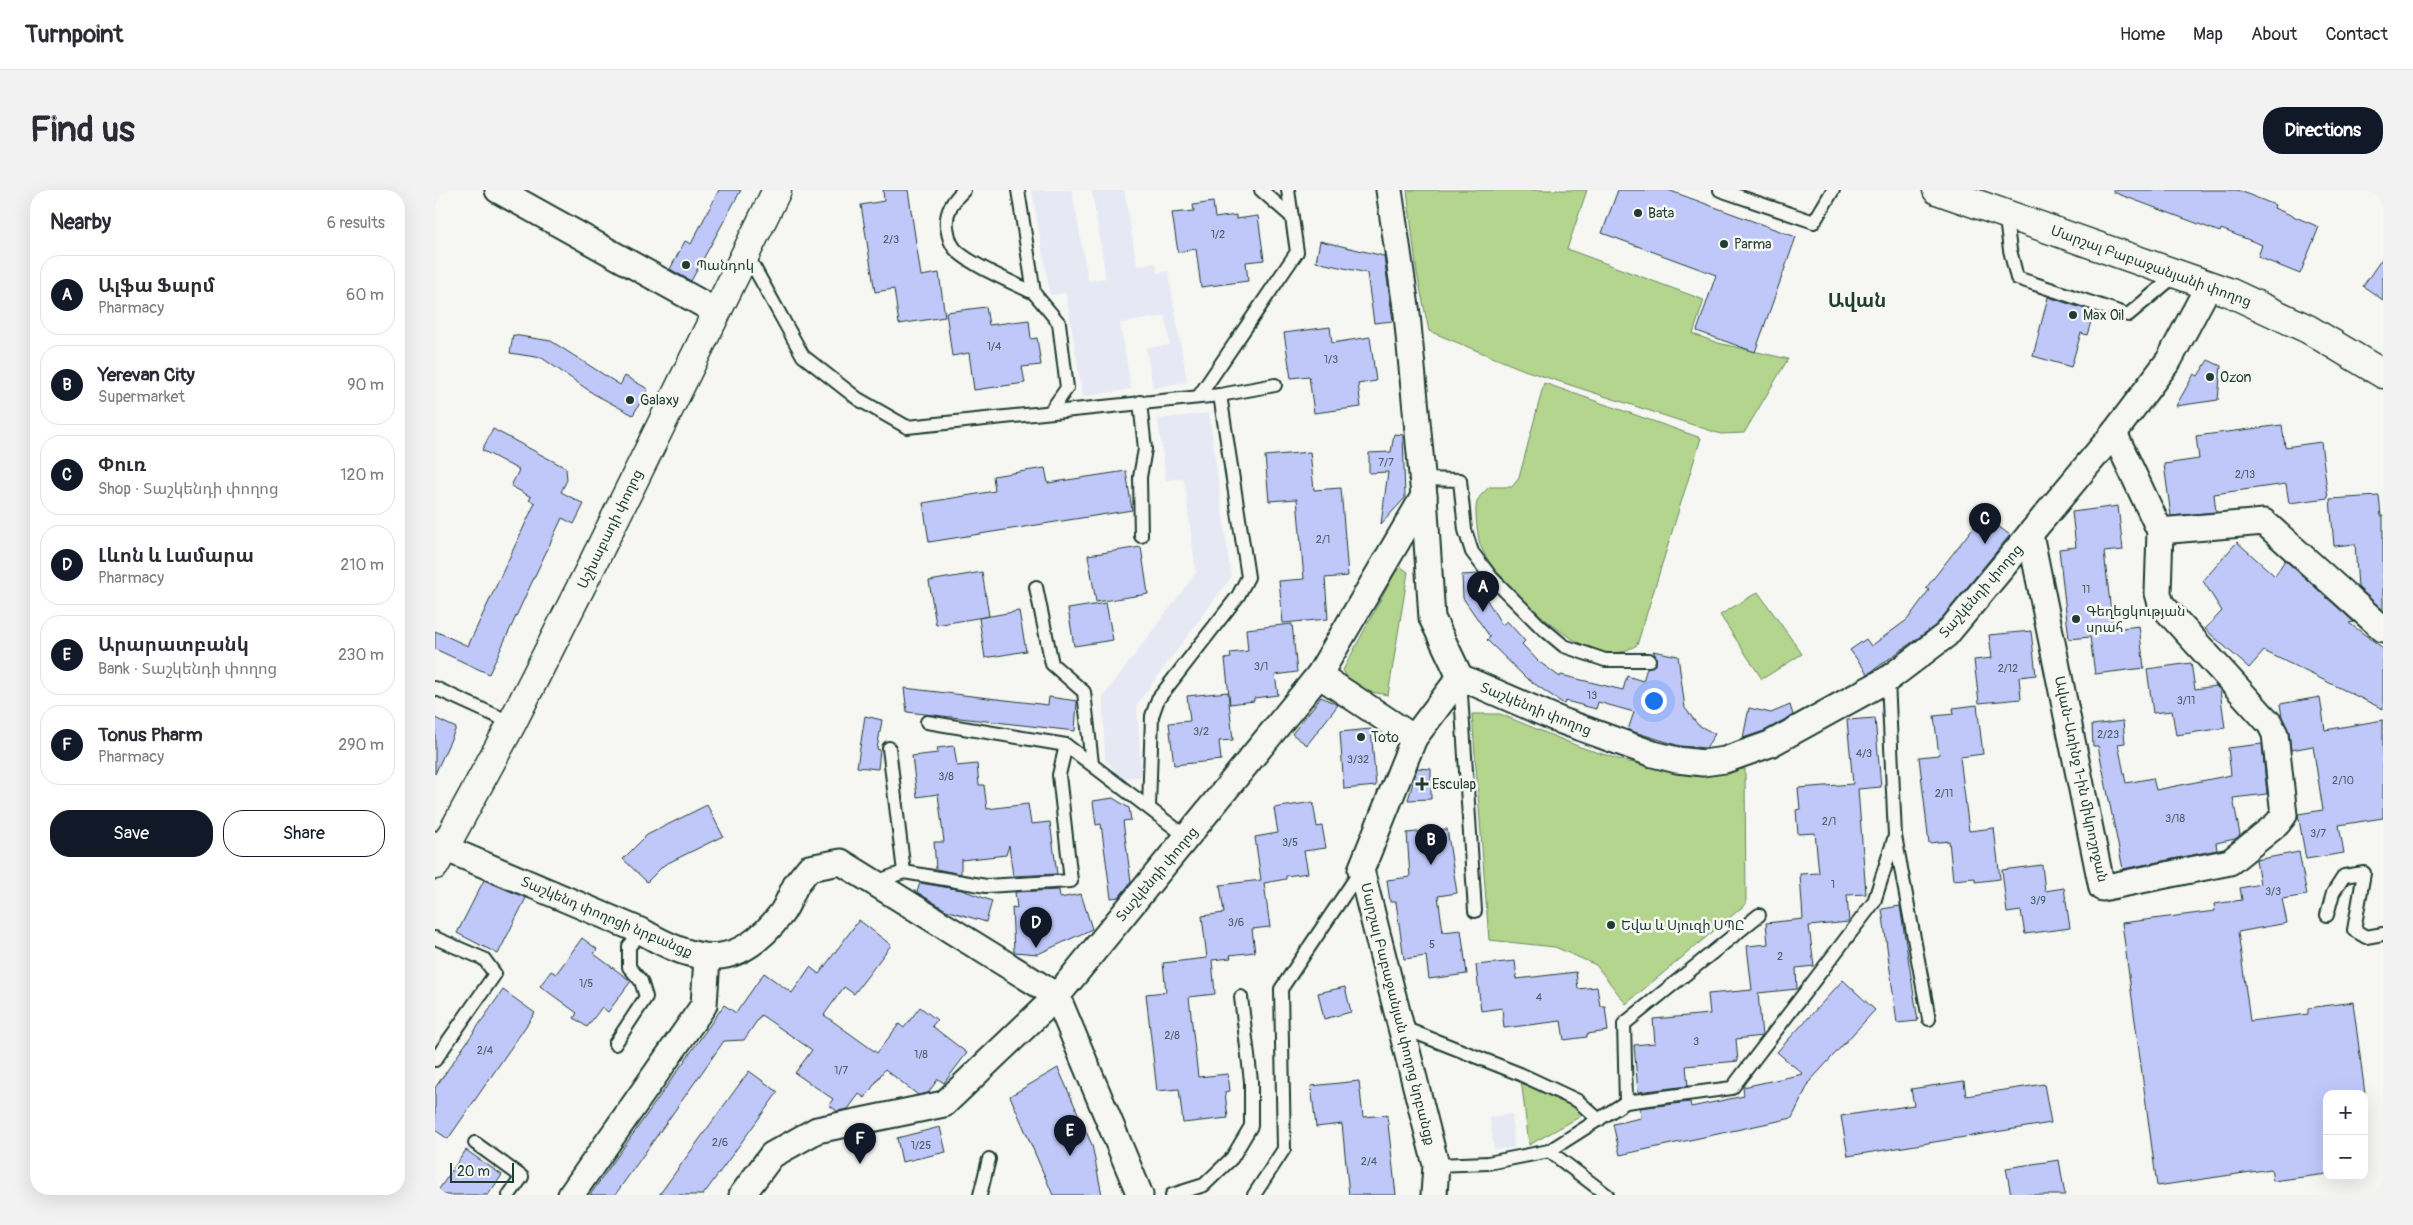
<!DOCTYPE html>
<html lang="en">
<head>
<meta charset="utf-8">
<style>
  body { margin:0; font-family:Pangolin,"Noto Sans Armenian",sans-serif; background:#f2f2f3; color:#2b2b33 }
  .controls { position:absolute; right:15px; bottom:15px; display:grid; overflow:hidden; border-radius:10px; box-shadow:0 5px 20px #0002 }
  .controls button { width:45px; height:45px; display:grid; place-items:center; padding:0; border:0; border-bottom:1px solid #e1e1e2; background:#fff; color:#2b2b33; font:25px sans-serif }
  .scale { position:absolute; left:15px; bottom:12px; width:64px; box-sizing:border-box; padding-left:5px; border:2px solid #1f3d34; border-top:0; font-size:14px; line-height:18px; white-space:nowrap; color:#1f3d34; -webkit-text-stroke:4px #f6f6f2; paint-order:stroke }
  .you { position:absolute; left:1218px; top:510px; width:18px; height:18px; margin:-12px; border:4px solid #fff; border-radius:50%; background:#1a73e8; box-shadow:0 0 0 8px #1a73e833 }
  .badge { display:grid; place-items:center; width:32px; height:32px; border-radius:50%; background:#111827; color:#fff; font-size:16px; font-weight:700 }
  .pin { position:absolute; translate:-50% -41px; filter:drop-shadow(0 1px 2px #0008) }
  .pin::after { content:''; position:absolute; top:26px; width:18px; height:15px; background:inherit; clip-path:polygon(0 0,100% 0,50% 100%) }
  .list { margin:0; padding:0; list-style:none }
  h2 { display:flex; justify-content:space-between; align-items:center; height:65px; margin:0; padding:0 20px; font-size:21px }
  h2 small { font-size:16px; font-weight:400; color:#7c7c81 }
  .list li { display:grid; grid-template-columns:32px 1fr auto; gap:15px; align-items:center; box-sizing:border-box; height:80px; margin:0 10px 10px; padding:0 10px; border:1px solid #e1e1e2; border-radius:20px }
  .list b { display:block; font-size:19px; white-space:nowrap }
  .list p { margin:0; font-size:16px; white-space:nowrap; color:#7c7c81 }
  .list em { font-size:16px; font-style:normal; color:#7c7c81 }
  .actions { display:flex; gap:10px; padding:15px 20px }
  .actions a { flex:1; padding:11px 0; border:1px solid #111827; border-radius:20px; text-align:center; font-size:18px; color:#111827 }
  .actions .main { background:#111827; color:#fff }
  .map { position:relative; flex:none; width:1948px; height:1005px; overflow:hidden; border-radius:20px }
  header { display:flex; align-items:center; gap:30px; box-sizing:border-box; height:70px; padding:0 25px; background:#fff; border-bottom:1px solid #e1e1e2 }
  header strong { font-size:24px }
  nav { display:flex; gap:28px; margin-inline-start:auto; font-size:18px }
  .intro { display:flex; align-items:center; justify-content:space-between; box-sizing:border-box; height:120px; padding:0 30px }
  h1 { margin:0; font-size:35px }
  .button { padding:12px 22px; border-radius:20px; background:#111827; color:#fff; font-size:18px; font-weight:700 }
  main { display:flex; gap:30px; padding:0 30px }
  aside { flex:1; background:#fff; border-radius:20px; box-shadow:0 5px 20px #0002 }
  .map>svg:first-child { display:block }
  .built { fill:#e6e8f4 }
  .green { fill:#b4d58e; stroke:#6a8961 }
  .building { fill:#c0c8fa; stroke:#1f3d34 }
  .lines { fill:none; stroke-linecap:round; stroke-linejoin:round }
  .service-casing { stroke:#1f3d34; stroke-width:16 }
  .minor-casing { stroke:#1f3d34; stroke-width:29 }
  .tertiary-casing { stroke:#1f3d34; stroke-width:31 }
  .secondary-casing { stroke:#1f3d34; stroke-width:31 }
  .service { stroke:#f6f6f2; stroke-width:12 }
  .minor { stroke:#f6f6f2; stroke-width:25 }
  .tertiary { stroke:#f6f6f2; stroke-width:28 }
  .secondary { stroke:#f6f6f2; stroke-width:28 }
  .poi-dot { fill:#1f3d34; stroke:#f6f6f2; stroke-width:2 }
  .labels { text-anchor:middle; dominant-baseline:central; stroke-width:5; stroke-linejoin:round; paint-order:stroke }
  .number-label { font-size:11px; fill:#476066 }
  .poi-label { font-size:14px; fill:#1f3d34; stroke:#f6f6f2; text-anchor:start }
  .street-label { font-size:14px; fill:#1f3d34; stroke:#f6f6f2 }
  .district-label { font-size:19px; font-weight:bold; fill:#1f3d34; stroke:#f6f6f2 }
</style>
</head>
<body>
<header>
<strong>Turnpoint</strong>
<nav><a>Home</a><a>Map</a><a>About</a><a>Contact</a></nav>
</header>
<div class="intro"><h1>Find us</h1><a class="button">Directions</a></div>
<main>
<aside>
<h2>Nearby<small>6 results</small></h2>
<ul class="list">
<li><span class="badge">A</span><div><b>Ալֆա Ֆարմ</b><p>Pharmacy</p></div><em>60 m</em></li>
<li><span class="badge">B</span><div><b>Yerevan City</b><p>Supermarket</p></div><em>90 m</em></li>
<li><span class="badge">C</span><div><b>Փուռ</b><p>Shop · Տաշկենդի փողոց</p></div><em>120 m</em></li>
<li><span class="badge">D</span><div><b>Լևոն և Լամարա</b><p>Pharmacy</p></div><em>210 m</em></li>
<li><span class="badge">E</span><div><b>Արարատբանկ</b><p>Bank · Տաշկենդի փողոց</p></div><em>230 m</em></li>
<li><span class="badge">F</span><div><b>Tonus Pharm</b><p>Pharmacy</p></div><em>290 m</em></li>
</ul>
<div class="actions"><a class="main">Save</a><a>Share</a></div>
</aside>
<div class="map">
<svg width="1948" height="1005" viewBox="0 0 1948 1005">
  <rect width="100%" height="100%" fill="#f6f6f2"/>
  <filter id="ink" filterUnits="userSpaceOnUse"><feTurbulence type="fractalNoise" baseFrequency=".02" numOctaves="2"/><feDisplacementMap in="SourceGraphic" scale="10" xChannelSelector="R" yChannelSelector="G"/><feConvolveMatrix kernelMatrix="1 2 1 2 8 2 1 2 1" color-interpolation-filters="sRGB"/></filter>
  <g filter="url(#ink)">
    <g class="built">
      <polygon points="597,0 637,0 653,91 671,88 657,0 689,0 702,76 721,73 722,83 733,81 752,192 718,198 711,158 735,155 730,126 685,133 696,199 648,207 631,103 615,105"/>
      <polygon points="774,223 796,387 702,514 706,587 686,588 670,569 668,507 761,383 749,288 731,290 723,229"/>
      <polygon points="1077,924 1079,958 1059,959 1055,927"/>
    </g>
    <g class="green">
      <polygon points="972,0 1152,0 1132,59 1269,110 1258,144 1283,153 1353,169 1309,243 1286,244 1089,180 994,141 982,83"/>
      <path d="M1109 193 1266 248 1202 455C1191 461 1181 465 1169 463 1134 457 1059 390 1046 357 1043 350 1039 319 1042 312 1044 306 1049 302 1054 297H1077L1084 288Z"/>
      <polygon points="966,377 973,382 953,505 919,499 908,480 960,383"/>
      <polygon points="1323,402 1367,464 1327,489 1285,425"/>
      <polygon points="1037,524 1065,524 1145,557 1193,572 1260,580 1310,579 1311,714 1191,814 1161,775 1120,757 1054,750"/>
      <polygon points="1086,889 1147,916 1148,925 1094,955"/>
    </g>
    <g class="building">
      <polygon points="284,0 306,0 256,91 235,79 250,51 256,54"/>
      <polygon points="448,0 473,0 486,86 504,83 510,127 464,134 459,99 440,102 426,15 449,11"/>
      <polygon points="1183,0 1233,0 1361,47 1320,162 1262,141 1281,85 1167,43"/>
      <polygon points="1678,0 1802,0 1840,15 1839,18 1884,37 1865,84 1823,67 1827,55 1786,39 1785,42 1678,2"/>
      <polygon points="778,12 780,28 801,25 801,29 823,26 829,70 811,72 813,91 766,97 761,59 743,62 737,23 759,21 758,15"/>
      <polygon points="885,51 949,66 958,131 939,133 932,83 881,72"/>
      <polygon points="1948,67 1948,110 1928,96"/>
      <polygon points="1613,107 1659,122 1652,145 1646,143 1636,177 1598,166"/>
      <polygon points="551,117 554,135 594,130 596,149 602,148 606,175 587,177 590,193 539,200 534,163 517,166 511,122"/>
      <polygon points="895,137 897,153 935,147 941,191 923,194 926,217 879,223 874,186 856,188 849,143"/>
      <polygon points="78,145 116,151 185,195 190,186 213,199 198,225 159,204 107,168 75,163"/>
      <polygon points="1773,170 1786,176 1783,210 1741,216 1759,184 1763,186"/>
      <polygon points="1847,235 1850,257 1886,252 1893,308 1854,313 1851,294 1779,304 1781,322 1736,326 1729,274 1764,269 1761,246"/>
      <polygon points="58,239 131,278 132,290 126,302 149,314 139,334 127,328 54,484 0,459 0,441 33,456 100,313 94,310 96,307 76,296 84,280 47,260"/>
      <polygon points="959,244 968,245 970,308 946,334 953,282 934,283 934,263 956,262"/>
      <polygon points="875,262 879,300 906,298 913,386 890,388 893,429 848,433 844,391 869,389 862,309 834,311 830,266"/>
      <polygon points="610,278 613,293 691,281 697,320 494,352 488,313 560,301 558,286"/>
      <polygon points="1944,306 1946,326 1948,326 1948,420 1923,397 1920,354 1899,356 1895,309"/>
      <polygon points="1683,316 1688,360 1669,362 1678,439 1704,436 1709,478 1660,484 1655,447 1634,449 1624,359 1641,357 1637,322"/>
      <polygon points="1548,325 1575,345 1501,435 1433,484 1415,460 1431,449 1436,456 1472,430 1494,400 1491,398"/>
      <polygon points="1802,352 1840,386 1850,370 1919,432 1914,433 1948,458 1948,519 1829,461 1814,478 1770,439 1787,421 1768,391"/>
      <polygon points="706,357 713,404 661,412 653,365"/>
      <polygon points="547,382 554,426 501,435 494,391"/>
      <polygon points="1043,384 1047,389 1049,405 1067,435 1072,431 1090,451 1087,454 1103,471 1125,487 1126,485 1188,500 1192,486 1208,491 1212,478 1221,474 1221,466 1218,461 1243,466 1250,518 1263,535 1280,544 1271,558 1245,556 1193,540 1199,522 1163,512 1161,519 1131,511 1129,514 1091,488 1052,450 1055,447 1028,408 1027,385"/>
      <polygon points="671,413 678,450 639,456 633,419"/>
      <polygon points="584,421 591,461 550,468 544,428"/>
      <polygon points="857,434 862,482 840,485 843,505 819,508 819,511 795,514 790,469 796,468 795,463 813,461 811,439"/>
      <polygon points="1596,441 1601,485 1584,487 1586,509 1544,513 1539,470 1557,468 1554,445"/>
      <polygon points="1756,473 1760,499 1781,496 1785,500 1790,538 1741,545 1737,521 1718,523 1712,479"/>
      <polygon points="469,498 613,515 614,507 642,511 640,541 472,522"/>
      <polygon points="793,502 798,550 784,551 786,570 739,575 734,533 755,531 752,506"/>
      <polygon points="886,507 903,515 872,555 857,544"/>
      <polygon points="1885,507 1890,540 1948,530 1948,628 1904,635 1909,663 1871,669 1863,624 1888,620 1878,556 1856,560 1854,542 1847,527 1845,514"/>
      <polygon points="1355,515 1358,525 1329,541 1308,548 1314,518 1336,523"/>
      <polygon points="1542,515 1548,564 1525,567 1534,641 1559,638 1565,689 1540,692 1540,688 1518,690 1514,651 1494,653 1484,567 1504,565 1499,526 1519,524 1518,518"/>
      <polygon points="430,526 447,530 442,559 445,560 443,579 422,577"/>
      <polygon points="0,528 21,538 0,584"/>
      <polygon points="1440,528 1446,597 1423,599 1431,704 1412,705 1414,732 1374,736 1379,776 1361,778 1362,799 1323,803 1327,846 1301,849 1303,871 1251,876 1253,896 1203,902 1199,855 1220,853 1218,829 1275,824 1273,804 1317,800 1312,756 1333,754 1331,733 1368,729 1365,684 1384,683 1380,643 1363,644 1361,620 1365,619 1363,598 1418,594 1412,530"/>
      <polygon points="1688,531 1690,553 1683,554 1691,593 1718,588 1721,600 1796,585 1793,558 1827,554 1832,604 1798,608 1805,645 1800,649 1781,653 1782,660 1688,679 1663,556 1658,556 1657,535"/>
      <polygon points="936,539 941,596 909,599 905,542"/>
      <polygon points="519,556 522,576 542,574 544,595 549,595 552,619 593,614 596,634 615,632 622,684 578,686 574,655 571,665 526,670 526,684 501,679 499,652 509,652 503,604 482,607 477,566 503,563 502,558"/>
      <polygon points="982,578 996,579 996,609 973,610"/>
      <polygon points="678,608 694,618 696,630 688,631 696,692 684,707 676,708 666,634 661,635 658,611"/>
      <polygon points="878,612 882,637 887,636 891,658 869,661 873,683 851,686 851,689 829,693 835,737 817,739 820,762 795,765 796,768 777,770 780,804 754,807 763,887 793,884 795,901 790,902 793,928 748,933 744,899 722,901 711,804 731,802 728,773 772,768 767,726 789,723 785,695 826,690 820,647 843,643 839,618"/>
      <polygon points="272,615 288,646 229,675 212,692 188,669 212,645"/>
      <polygon points="1012,639 1022,703 1003,706 1008,742 1026,740 1032,784 994,789 991,766 969,769 961,712 955,712 952,690 975,687 972,643"/>
      <polygon points="1864,662 1872,705 1847,709 1852,733 1803,742 1815,831 1873,824 1873,818 1918,812 1930,904 1892,904 1892,984 1838,991 1836,979 1722,996 1687,733 1780,721 1779,714 1807,710 1805,698 1825,694 1821,670"/>
      <polygon points="1607,675 1610,701 1629,698 1635,738 1590,744 1586,721 1572,723 1567,680"/>
      <polygon points="49,690 91,708 63,764 22,743"/>
      <polygon points="485,693 527,700 557,711 551,732 511,720 482,702"/>
      <polygon points="624,700 625,708 646,704 657,739 603,764 579,762 577,717 582,718 580,702"/>
      <polygon points="1465,716 1483,831 1462,833 1447,719"/>
      <polygon points="424,730 456,755 419,804 409,797 389,825 442,863 464,834 469,838 485,817 502,830 497,836 532,863 509,893 503,889 493,903 483,905 450,879 430,908 424,904 413,919 402,921 394,915 398,909 360,883 377,860 326,825 309,850 289,851 180,1005 155,1005 289,815 301,823 329,783 357,803 375,777 384,784"/>
      <polygon points="147,748 162,759 159,764 196,791 173,822 167,817 152,837 139,828 142,823 105,796 116,781 121,784"/>
      <polygon points="1080,771 1082,789 1141,782 1143,799 1162,797 1165,816 1170,816 1173,841 1152,844 1152,847 1129,850 1126,831 1069,838 1067,818 1046,821 1041,775"/>
      <polygon points="1408,790 1440,820 1375,891 1357,928 1185,965 1178,934 1206,928 1205,918 1255,912 1256,917 1309,906 1308,897 1368,884 1342,862"/>
      <polygon points="910,797 916,822 889,829 883,803"/>
      <polygon points="68,800 100,823 13,949 0,940 0,898"/>
      <polygon points="623,878 657,955 667,1005 618,1005 575,906"/>
      <polygon points="314,881 343,902 268,1005 224,1005"/>
      <polygon points="924,891 928,927 952,925 961,1005 914,1005 907,934 881,937 876,896"/>
      <polygon points="1529,891 1531,906 1609,894 1616,933 1413,966 1406,926 1479,915 1476,899"/>
      <polygon points="505,937 511,962 467,972 462,948"/>
      <polygon points="31,960 67,985 53,1005 0,1005"/>
      <polygon points="1624,970 1630,1005 1576,1005 1571,978"/>
    </g>
    <g class="lines">
      <g class="service-casing">
        <g id="service">
          <path d="M529 0C518 10 510 22 512 37 513 43 514 51 518 56 526 71 581 94 599 103"/>
          <polyline points="583,0 599,103 624,133 632,198 615,222"/>
          <polyline points="826,0 857,27"/>
          <polyline points="1285,0 1379,32 1398,0"/>
          <polyline points="1570,22 1575,60 1582,88 1693,125 1742,84"/>
          <polyline points="311,63 368,166 423,209 472,237 785,205 840,195"/>
          <polyline points="764,206 862,62 853,0"/>
          <polyline points="705,212 710,259 705,287 706,346"/>
          <polyline points="988,289 1025,290 1030,340 1037,362 1056,387 1105,436 1129,456 1170,470 1214,470"/>
          <polyline points="601,397 617,474 649,502 657,574"/>
          <polyline points="1025,489 1040,721"/>
          <polyline points="1453,489 1460,646 1494,829"/>
          <polyline points="0,498 77,533"/>
          <polyline points="492,532 631,555 753,648"/>
          <polyline points="454,558 469,682"/>
          <polyline points="714,617 717,526 723,509 803,406 813,387 785,205"/>
          <polyline points="440,692 469,682 551,696 636,691 624,585 631,555"/>
          <polyline points="1892,725 1898,703 1909,686 1929,683 1919,740 1931,747 1948,744"/>
          <polyline points="0,748 49,769 60,784 0,870"/>
          <polyline points="966,837 1085,884 1143,911 1164,930"/>
          <polyline points="180,854 211,807 206,791 194,777 194,756 208,742"/>
          <polyline points="1191,912 1297,898 1439,712 1460,646"/>
          <polyline points="40,953 87,987 74,1005"/>
          <polyline points="1114,961 1172,1005"/>
          <polyline points="1001,975 1053,973 1114,961 1191,912 1189,834 1324,725"/>
          <polyline points="545,1005 554,969"/>
          <polyline points="737,1005 769,995 797,968 816,936 816,891 806,807"/>
          <polyline points="819,1005 849,959 846,799 926,680"/>
        </g>
      </g>
      <g class="minor-casing">
        <g id="minor">
          <polyline points="63,0 282,122"/>
          <polyline points="954,0 972,124 989,306 997,428 1025,487 1127,531 1218,564 1242,570 1268,573 1290,570 1335,554 1453,489 1511,445 1679,243 1734,170 1774,95"/>
          <polyline points="1679,243 1725,341 1829,332 1948,439"/>
          <polyline points="1595,344 1667,698 1795,672 1842,634 1849,625 1840,544 1835,534 1726,414 1723,403 1725,341"/>
          <polyline points="884,485 979,548"/>
          <path d="M0 654 208 742C264 775 303 780 346 724 353 715 356 703 362 693 366 688 370 683 374 678L406 672 622 806"/>
          <polyline points="622,806 705,1005"/>
          <polyline points="136,1005 269,815 272,768"/>
          <polyline points="307,1005 337,965 382,940 509,914 622,806 884,485 989,306"/>
          <polyline points="999,1005 1001,975 926,680 979,548 1025,487"/>
        </g>
      </g>
      <g class="tertiary-casing">
        <polyline id="tertiary" points="0,675 77,533 159,371 342,0"/>
      </g>
      <g class="secondary-casing">
        <polyline id="secondary" points="1502,0 1796,103 1873,139 1948,184"/>
      </g>
      <use href="#service" class="service"/>
      <use href="#minor" class="minor"/>
      <use href="#tertiary" class="tertiary"/>
      <use href="#secondary" class="secondary"/>
    </g>
  </g>
  <g class="poi-dot">
    <circle cx="1203" cy="23" r="5"/>
    <circle cx="1289" cy="54" r="5"/>
    <circle cx="251" cy="75" r="5"/>
    <circle cx="1638" cy="125" r="5"/>
    <circle cx="1775" cy="187" r="5"/>
    <circle cx="195" cy="210" r="5"/>
    <circle cx="1641" cy="429" r="5"/>
    <circle cx="926" cy="547" r="5"/>
    <path d="M984.5 586.5h5v5h5v5h-5v5h-5v-5h-5v-5h5z"/>
    <circle cx="1176" cy="735" r="5"/>
  </g>
  <g class="labels">
    <g class="number-label">
      <text x="783" y="44">1/2</text>
      <text x="456" y="49">2/3</text>
      <text x="559" y="156">1/4</text>
      <text x="896" y="169">1/3</text>
      <text x="951" y="272">7/7</text>
      <text x="1810" y="284">2/13</text>
      <text x="888" y="349">2/1</text>
      <text x="1651" y="399">11</text>
      <text x="826" y="476">3/1</text>
      <text x="1573" y="478">2/12</text>
      <text x="1157" y="505">13</text>
      <text x="1751" y="510">3/11</text>
      <text x="766" y="541">3/2</text>
      <text x="1673" y="544">2/23</text>
      <text x="1429" y="563">4/3</text>
      <text x="923" y="569">3/32</text>
      <text x="511" y="586">3/8</text>
      <text x="1908" y="590">2/10</text>
      <text x="1509" y="603">2/11</text>
      <text x="1740" y="628">3/18</text>
      <text x="1394" y="631">2/1</text>
      <text x="1883" y="643">3/7</text>
      <text x="855" y="652">3/5</text>
      <text x="1398" y="694">1</text>
      <text x="1838" y="701">3/3</text>
      <text x="1603" y="710">3/9</text>
      <text x="801" y="732">3/6</text>
      <text x="997" y="754">5</text>
      <text x="1345" y="766">2</text>
      <text x="151" y="793">1/5</text>
      <text x="1104" y="807">4</text>
      <text x="737" y="845">2/8</text>
      <text x="1261" y="851">3</text>
      <text x="50" y="860">2/4</text>
      <text x="486" y="864">1/8</text>
      <text x="406" y="880">1/7</text>
      <text x="285" y="952">2/6</text>
      <text x="486" y="955">1/25</text>
      <text x="934" y="971">2/4</text>
    </g>
    <g class="poi-label">
      <text x="1213" y="23">Bata</text>
      <text x="1299" y="54">Parma</text>
      <text x="261" y="75">Պանդոկ</text>
      <text x="1648" y="125">Max Oil</text>
      <text x="1785" y="187">Ozon</text>
      <text x="205" y="210">Galaxy</text>
      <text x="1651" y="421">Գեղեցկության<tspan x="1651" dy="16">սրահ</tspan></text>
      <text x="936" y="547">Toto</text>
      <text x="997" y="594">Esculap</text>
      <text x="1186" y="735">Եվա և Սյուզի ՍՊԸ</text>
    </g>
    <g class="street-label">
      <text transform="translate(1716 76) rotate(20)">Մարշալ Բաբաջանյանի փողոց</text>
      <text transform="translate(175 339) rotate(-64)">Աշխաբադի փողոց</text>
      <text transform="translate(1546 401) rotate(-49)">Տաշկենդի փողոց</text>
      <text transform="translate(1101 519) rotate(22)">Տաշկենդի փողոց</text>
      <text transform="translate(1646 589) rotate(78)">Ավան-Առինջ 1-ին միկրոշրջան</text>
      <text transform="translate(722 684) rotate(-50)">Տաշկենդի փողոց</text>
      <text transform="translate(172 727) rotate(23)">Տաշկենդ փողոցի նրբանցք</text>
      <text transform="translate(963 824) rotate(76)">Մարշալ Բաբաջանյան փողոց նրբանցք</text>
    </g>
    <g class="district-label">
      <text x="1422" y="111">Ավան</text>
    </g>
  </g>
</svg>
<div class="controls">
<button>+</button>
<button>−</button>
</div>
<div class="scale">20 m</div>
<div class="you"></div>
<div class="pin badge" style="left:1048px;top:422px">A</div>
<div class="pin badge" style="left:996px;top:675px">B</div>
<div class="pin badge" style="left:1550px;top:354px">C</div>
<div class="pin badge" style="left:601px;top:758px">D</div>
<div class="pin badge" style="left:635px;top:966px">E</div>
<div class="pin badge" style="left:425px;top:974px">F</div>
</div>
</main>
</body>
</html>
